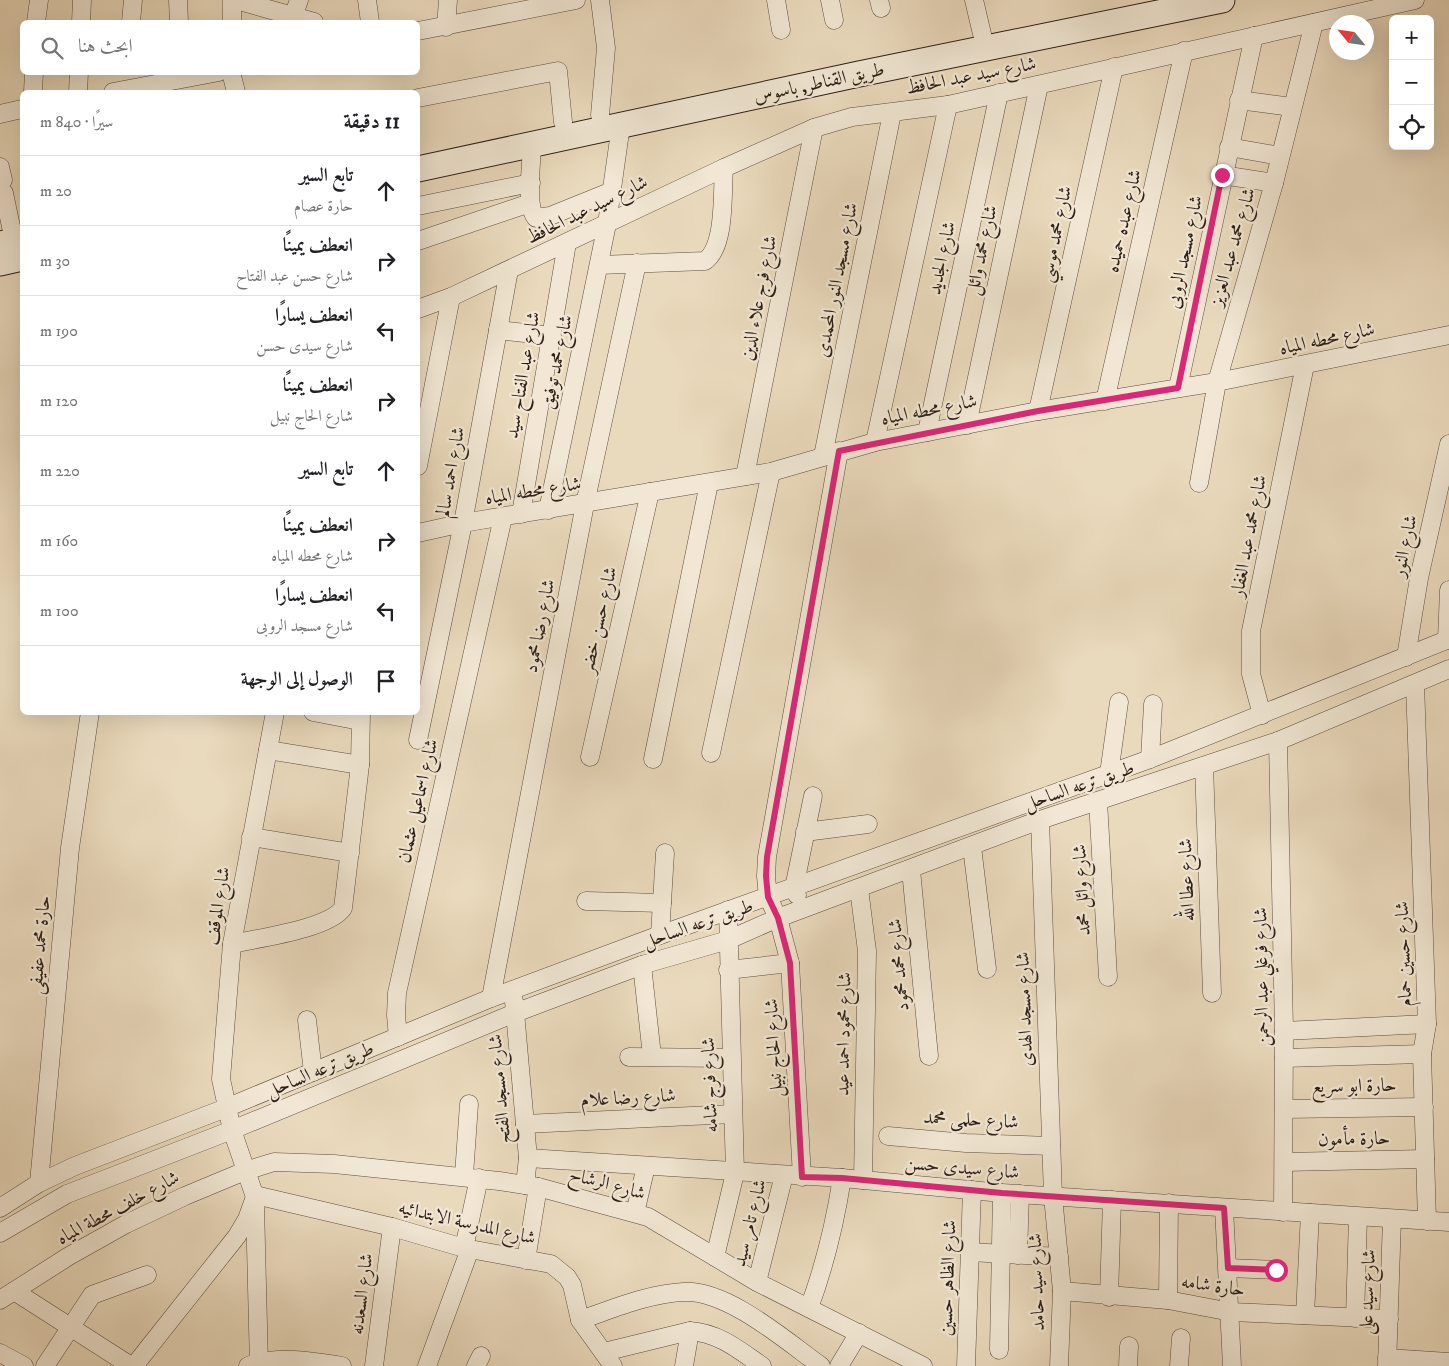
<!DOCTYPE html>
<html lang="ar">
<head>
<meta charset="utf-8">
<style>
  body { margin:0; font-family:"IM FELL DW Pica",Amiri,serif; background:#f2f2f2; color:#202124; direction:rtl }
  .controls { position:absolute; right:15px; top:15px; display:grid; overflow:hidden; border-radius:8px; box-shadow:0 5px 20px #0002 }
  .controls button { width:45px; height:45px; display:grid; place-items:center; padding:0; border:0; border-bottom:1px solid #e0e0e0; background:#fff; color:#202124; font:25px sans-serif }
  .compass { position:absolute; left:1329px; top:15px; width:45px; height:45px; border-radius:50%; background:#fff; box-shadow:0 5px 20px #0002; rotate:299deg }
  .stop { position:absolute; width:15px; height:15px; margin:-11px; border:4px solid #db2777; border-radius:50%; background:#fff }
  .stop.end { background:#db2777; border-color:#fff; box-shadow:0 1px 5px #0008 }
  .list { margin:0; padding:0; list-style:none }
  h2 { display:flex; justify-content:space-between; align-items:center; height:65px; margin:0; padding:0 20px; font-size:21px }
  h2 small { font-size:16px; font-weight:400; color:#757577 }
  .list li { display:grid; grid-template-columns:32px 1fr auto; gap:15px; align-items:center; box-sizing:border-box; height:70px; padding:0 20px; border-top:1px solid #e0e0e0 }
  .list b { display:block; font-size:19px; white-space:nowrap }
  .list p { margin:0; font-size:16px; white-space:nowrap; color:#757577 }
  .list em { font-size:16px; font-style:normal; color:#757577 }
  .icon { flex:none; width:28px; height:28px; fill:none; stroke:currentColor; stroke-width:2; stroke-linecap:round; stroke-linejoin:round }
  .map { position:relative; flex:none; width:1449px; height:1366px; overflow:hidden; direction:ltr }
  .search { position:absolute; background:#fff; box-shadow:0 5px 20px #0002; left:20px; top:20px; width:400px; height:55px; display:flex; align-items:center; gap:12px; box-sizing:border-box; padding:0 18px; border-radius:8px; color:#757577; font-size:19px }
  .panel { position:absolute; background:#fff; box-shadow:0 5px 20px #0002; left:20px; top:90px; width:400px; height:625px; border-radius:8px; direction:rtl }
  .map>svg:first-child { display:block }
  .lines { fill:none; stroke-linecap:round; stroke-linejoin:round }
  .minor-casing { stroke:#5c4d3f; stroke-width:19 }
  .secondary-casing { stroke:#2d1e15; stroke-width:27 }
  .minor { stroke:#f1e7d4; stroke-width:18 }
  .secondary { stroke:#f1e7d4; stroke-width:25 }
  .route { stroke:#db2777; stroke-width:6 }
  .labels { text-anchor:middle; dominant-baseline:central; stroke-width:4.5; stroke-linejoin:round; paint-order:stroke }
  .street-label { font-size:19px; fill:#2d1e15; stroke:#f1e7d4 }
</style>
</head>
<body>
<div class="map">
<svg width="1449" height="1366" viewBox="0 0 1449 1366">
  <rect width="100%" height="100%" fill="#eadabd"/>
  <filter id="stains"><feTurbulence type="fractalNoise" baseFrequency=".004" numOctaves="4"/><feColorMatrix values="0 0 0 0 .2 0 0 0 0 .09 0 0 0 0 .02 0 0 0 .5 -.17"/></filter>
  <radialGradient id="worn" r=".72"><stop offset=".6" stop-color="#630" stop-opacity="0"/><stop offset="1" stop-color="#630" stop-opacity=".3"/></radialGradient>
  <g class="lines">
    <g class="minor-casing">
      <g id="minor">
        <polyline points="178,0 179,22"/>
        <polyline points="236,0 314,22"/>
        <polyline points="367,0 370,22"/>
        <polyline points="776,0 781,30"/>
        <polyline points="830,0 834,20"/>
        <polyline points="879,0 881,8"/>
        <polyline points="974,0 982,34"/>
        <polyline points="293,17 299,0"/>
        <polyline points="36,22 39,0"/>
        <polyline points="81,22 82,0"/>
        <polyline points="131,22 133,0"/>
        <polyline points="232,22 232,0"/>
        <polyline points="446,27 448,0"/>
        <polyline points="418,31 576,0"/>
        <polyline points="231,72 236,92"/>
        <polyline points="33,92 34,72"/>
        <polyline points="78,92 79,72"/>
        <polyline points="113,92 219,72"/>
        <polyline points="418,98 558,71 563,122"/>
        <polyline points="1239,100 1292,107"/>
        <polyline points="0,114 22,109"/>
        <polyline points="600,115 606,48 600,0"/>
        <path d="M532 144C532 161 525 206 536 218L550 216 612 191"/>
        <polyline points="1229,147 1280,156"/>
        <polyline points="0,167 3,180"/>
        <polyline points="1222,175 1274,183"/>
        <polyline points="4,193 14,241"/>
        <polyline points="418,206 531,183"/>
        <polyline points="418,241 530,203"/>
        <path d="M599 265 705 261C726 246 722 192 724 168"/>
        <polyline points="418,309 451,297 724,168 814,128 852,117 948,105 1415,0"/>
        <polyline points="498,330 552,336"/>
        <polyline points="1178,388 1254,36"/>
        <polyline points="1105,401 1184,51"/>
        <polyline points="1038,411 1114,67"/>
        <polyline points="967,425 1039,85"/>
        <polyline points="927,432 999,93"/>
        <polyline points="875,442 948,105"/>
        <polyline points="823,456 892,113"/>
        <polyline points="418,466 451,297"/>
        <polyline points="745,476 814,128"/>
        <polyline points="1199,483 1217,382 1274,183 1314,23"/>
        <polyline points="548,510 607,224 621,125"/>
        <polyline points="521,514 567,243"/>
        <polyline points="418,533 463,523 771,472 875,442 1038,411 1217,382 1449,335"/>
        <polyline points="1447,640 1449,590"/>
        <polyline points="1406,657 1419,578 1449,444"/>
        <polyline points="1415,684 1427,1024 1422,1054 1427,1221"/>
        <polyline points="313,712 360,721"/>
        <polyline points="1262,715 1251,674 1251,631 1305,365"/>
        <polyline points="418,740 463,523 509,270"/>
        <polyline points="1278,741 1284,1031 1283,1212"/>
        <polyline points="268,750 360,765"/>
        <polyline points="711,753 771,472"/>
        <polyline points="590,757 650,492"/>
        <polyline points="653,759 709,483"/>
        <polyline points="1150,759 1153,704"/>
        <polyline points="1204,766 1212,993"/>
        <polyline points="1109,774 1119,702"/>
        <polyline points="1098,801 1108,977"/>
        <polyline points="1040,820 1053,1196 1062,1291 1059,1366"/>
        <polyline points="805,832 868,824"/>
        <polyline points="251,837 350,853"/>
        <polyline points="972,847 987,969"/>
        <polyline points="911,870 929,1056"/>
        <polyline points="859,889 867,951 863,1180"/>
        <polyline points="797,895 794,888 813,796"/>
        <polyline points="586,901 662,903"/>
        <polyline points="660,935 665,853"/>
        <path d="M232 944C258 938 329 929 343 908L360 765 361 712"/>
        <polyline points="642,965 652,1056"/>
        <polyline points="728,970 790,963"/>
        <polyline points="491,998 585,504 637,263"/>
        <polyline points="514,1001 528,1158 525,1185"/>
        <polyline points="307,1020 313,1072"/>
        <polyline points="1284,1031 1427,1024"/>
        <polyline points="398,1037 396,1015 397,993 503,517"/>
        <polyline points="629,1057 730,1058"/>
        <polyline points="1284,1058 1422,1054"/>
        <polyline points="1284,1109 1424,1107"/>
        <polyline points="525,1124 733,1114"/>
        <polyline points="888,1136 966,1143 1051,1146"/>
        <polyline points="528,1158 842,1178 1002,1193 1449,1222"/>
        <polyline points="1284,1162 1425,1159"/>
        <polyline points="464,1175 469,1104"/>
        <polyline points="802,1177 790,963 778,918 768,897 766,876 767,857 839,451"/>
        <polyline points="39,1183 70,848 90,712"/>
        <polyline points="255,1195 392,1227 464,1248 551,1264 567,1277 572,1285 580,1320 613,1366"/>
        <polyline points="255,1206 259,1366"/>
        <polyline points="0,1208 39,1183 75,1166 226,1108 491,998 660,935 1150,759 1449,639"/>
        <polyline points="1224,1208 1232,1366"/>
        <polyline points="635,1213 646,1166"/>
        <polyline points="0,1233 67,1194 232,1130 515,1013 642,965 728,940 778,918 1040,820 1278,741 1449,669"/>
        <polyline points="464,1248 479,1178"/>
        <polyline points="970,1252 1059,1257"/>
        <polyline points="1018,1255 1020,1194"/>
        <polyline points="715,1257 735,1173 728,910"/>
        <polyline points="526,1260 538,1187"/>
        <polyline points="1228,1268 1276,1270"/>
        <polyline points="757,1282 784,1175"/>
        <polyline points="14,1291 131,1366"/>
        <polyline points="1062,1291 1168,1300 1231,1312 1389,1319"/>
        <polyline points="1109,1297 1112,1200"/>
        <polyline points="0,1300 69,1256 126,1224 185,1196 245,1171 274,1162 334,1164 499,1181 538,1187 648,1217 757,1282 923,1366"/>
        <polyline points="1168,1300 1169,1203"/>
        <path d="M809 1308C825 1265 835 1223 842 1178"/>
        <polyline points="1305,1315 1310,1213"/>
        <polyline points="1355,1318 1358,1217"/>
        <path d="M580 1320C613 1309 647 1294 683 1292 727 1289 786 1341 821 1366"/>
        <polyline points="999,1350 1002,1193"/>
        <path d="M604 1352 690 1331C719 1333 739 1350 762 1366"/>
        <polyline points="0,1353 24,1366"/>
        <polyline points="1387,1358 1449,1362"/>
        <polyline points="45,1366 92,1295 147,1275"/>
        <polyline points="134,1366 237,1236 247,1219 255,1197 232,1130 221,1079 232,944 275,712"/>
        <path d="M248 1366C276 1355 312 1361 342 1366"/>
        <polyline points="374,1366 392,1227"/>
        <polyline points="427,1366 470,1249"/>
        <polyline points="476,1366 481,1356"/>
        <polyline points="684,1366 690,1331"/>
        <polyline points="839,1366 859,1333"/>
        <polyline points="966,1366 972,1190"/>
        <polyline points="1128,1366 1129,1346"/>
        <polyline points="1179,1366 1181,1338"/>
        <polyline points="1387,1366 1392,1219"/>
      </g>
    </g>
    <g class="secondary-casing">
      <g id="secondary">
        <polyline points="418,169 859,74 1222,0"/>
        <polyline points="0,244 22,240"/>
        <polyline points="0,263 22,258"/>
      </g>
    </g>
    <use href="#minor" class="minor"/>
    <use href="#secondary" class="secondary"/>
  </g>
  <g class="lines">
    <polyline class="route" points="1222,175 1178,388 1038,411 839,451 767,857 766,876 768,897 778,918 790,963 802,1177 842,1178 1002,1193 1224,1208 1228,1268 1276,1270"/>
  </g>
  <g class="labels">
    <g class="street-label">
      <text transform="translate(971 76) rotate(-11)">شارع سيد عبد الحافظ</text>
      <text transform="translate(819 83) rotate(-12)">طريق القناطر, باسوس</text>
      <text transform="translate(587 210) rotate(-26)">شارع سيد عبد الحافظ</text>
      <text transform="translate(1124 221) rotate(-77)">شارع عبده حميده</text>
      <text transform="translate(1056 234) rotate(-78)">شارع محمد موسي</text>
      <text transform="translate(1233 247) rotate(-74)">شارع محمد عبد العزيز</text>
      <text transform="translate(982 250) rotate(-78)">شارع محمد وائل</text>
      <text transform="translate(1185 252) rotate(-78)">شارع مسجد الروبى</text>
      <text transform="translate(942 258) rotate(-78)">شارع الجديد</text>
      <text transform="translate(837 280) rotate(-79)">شارع مسجد النور المحمدى</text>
      <text transform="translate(759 298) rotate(-79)">شارع فرج علاء الدين</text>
      <text transform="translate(1327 339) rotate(-12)">شارع محطه المياه</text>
      <text transform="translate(557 362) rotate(-78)">شارع محمد توفيق</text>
      <text transform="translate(523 375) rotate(-80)">شارع عبد الفتاح سيد</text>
      <text transform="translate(929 410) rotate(-11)">شارع محطه المياه</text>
      <text transform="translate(451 472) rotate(-80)">شارع احمد سالم</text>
      <text transform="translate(533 491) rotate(-9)">شارع محطه المياه</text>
      <text transform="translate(1249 536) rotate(-79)">شارع محمد عبد الغفار</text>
      <text transform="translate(1405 546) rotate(-78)">شارع النور</text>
      <text transform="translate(599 620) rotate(-77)">شارع حسن خضر</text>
      <text transform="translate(540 626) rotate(-79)">شارع رضا محمود</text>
      <text transform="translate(1079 786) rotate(-19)">طريق ترعه الساحل</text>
      <text transform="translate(418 801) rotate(-77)">شارع اسماعيل عثمان</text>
      <text transform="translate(1187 880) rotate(-92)">شارع عطا الله</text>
      <text transform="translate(1082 890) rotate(-93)">شارع وائل محمد</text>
      <text transform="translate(218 906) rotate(-81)">شارع الموقف</text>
      <text transform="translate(698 924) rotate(-19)">طريق ترعه الساحل</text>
      <text transform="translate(40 945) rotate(-85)">حارة محمد عفيفى</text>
      <text transform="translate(1404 954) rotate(-92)">شارع حسين حمام</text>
      <text transform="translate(899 965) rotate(-95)">شارع محمد محمود</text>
      <text transform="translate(1262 977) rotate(-91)">شارع فرغلي عبد الرحمن</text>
      <text transform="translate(1025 1009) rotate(-92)">شارع مسجد الهدى</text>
      <text transform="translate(844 1034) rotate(-89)">شارع محمود احمد عيد</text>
      <text transform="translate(774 1048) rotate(-93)">شارع الحاج نبيل</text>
      <text transform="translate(320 1070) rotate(-23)">طريق ترعه الساحل</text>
      <text transform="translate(710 1085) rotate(-92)">شارع فرج شامه</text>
      <text transform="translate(1354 1086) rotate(-1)">حارة ابو سريع</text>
      <text transform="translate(500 1089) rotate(-95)">شارع مسجد الفتح</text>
      <text transform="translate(628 1098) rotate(-3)">شارع رضا علام</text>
      <text transform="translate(971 1120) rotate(3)">شارع حلمى محمد</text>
      <text transform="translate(1354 1139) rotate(-1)">حارة مأمون</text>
      <text transform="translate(962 1168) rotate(5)">شارع سيدى حسن</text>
      <text transform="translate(607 1184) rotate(15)">شارع الرشاح</text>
      <text transform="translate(118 1208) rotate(-28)">شارع خلف محطة المياه</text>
      <text transform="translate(467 1223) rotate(13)">شارع المدرسة الابتدائيه</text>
      <text transform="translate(750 1223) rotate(-76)">شارع تامر سيد</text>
      <text transform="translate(948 1278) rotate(-88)">شارع الظاهر حسين</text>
      <text transform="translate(1037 1282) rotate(-92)">شارع سيد حامد</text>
      <text transform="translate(1213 1286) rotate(8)">حارة شامه</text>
      <text transform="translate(1368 1292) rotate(-88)">شارع سيد على</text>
      <text transform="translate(362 1294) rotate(-83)">شارع السعدنه</text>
    </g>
  </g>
  <rect width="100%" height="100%" filter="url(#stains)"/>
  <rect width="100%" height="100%" fill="url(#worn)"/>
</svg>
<div class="controls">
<button>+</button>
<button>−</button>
<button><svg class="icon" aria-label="locate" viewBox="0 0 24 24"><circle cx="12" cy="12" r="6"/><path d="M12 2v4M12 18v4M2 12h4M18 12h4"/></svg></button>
</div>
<svg class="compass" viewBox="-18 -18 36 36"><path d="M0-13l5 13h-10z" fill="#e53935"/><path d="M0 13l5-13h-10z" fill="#757577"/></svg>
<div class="stop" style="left:1276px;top:1270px"></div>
<div class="stop end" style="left:1222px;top:175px"></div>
<div class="search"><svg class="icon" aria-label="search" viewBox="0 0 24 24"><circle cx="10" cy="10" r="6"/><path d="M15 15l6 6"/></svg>ابحث هنا</div>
<section class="panel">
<h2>11 دقيقة<small>سيرًا · 840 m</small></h2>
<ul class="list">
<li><svg class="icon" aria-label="ahead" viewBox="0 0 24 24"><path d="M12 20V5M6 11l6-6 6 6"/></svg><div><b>تابع السير</b><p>حارة عصام</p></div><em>20 m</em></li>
<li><svg class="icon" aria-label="right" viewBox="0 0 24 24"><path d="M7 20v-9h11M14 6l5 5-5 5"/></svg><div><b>انعطف يمينًا</b><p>شارع حسن عبد الفتاح</p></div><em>30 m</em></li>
<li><svg class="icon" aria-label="left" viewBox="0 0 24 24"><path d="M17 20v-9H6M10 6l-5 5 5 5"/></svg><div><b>انعطف يسارًا</b><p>شارع سيدى حسن</p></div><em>190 m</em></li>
<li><svg class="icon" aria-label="right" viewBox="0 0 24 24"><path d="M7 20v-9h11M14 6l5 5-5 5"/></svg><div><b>انعطف يمينًا</b><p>شارع الحاج نبيل</p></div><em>120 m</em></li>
<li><svg class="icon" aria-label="ahead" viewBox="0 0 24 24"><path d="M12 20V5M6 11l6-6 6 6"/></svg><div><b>تابع السير</b></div><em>220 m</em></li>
<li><svg class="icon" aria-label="right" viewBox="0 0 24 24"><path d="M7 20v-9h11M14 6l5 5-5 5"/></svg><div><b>انعطف يمينًا</b><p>شارع محطه المياه</p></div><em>160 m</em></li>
<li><svg class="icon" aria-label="left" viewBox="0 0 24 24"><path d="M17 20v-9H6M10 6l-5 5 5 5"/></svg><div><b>انعطف يسارًا</b><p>شارع مسجد الروبى</p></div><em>100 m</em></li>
<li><svg class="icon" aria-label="arrive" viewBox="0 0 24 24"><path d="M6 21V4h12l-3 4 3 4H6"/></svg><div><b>الوصول إلى الوجهة</b></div></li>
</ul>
</section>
</div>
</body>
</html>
